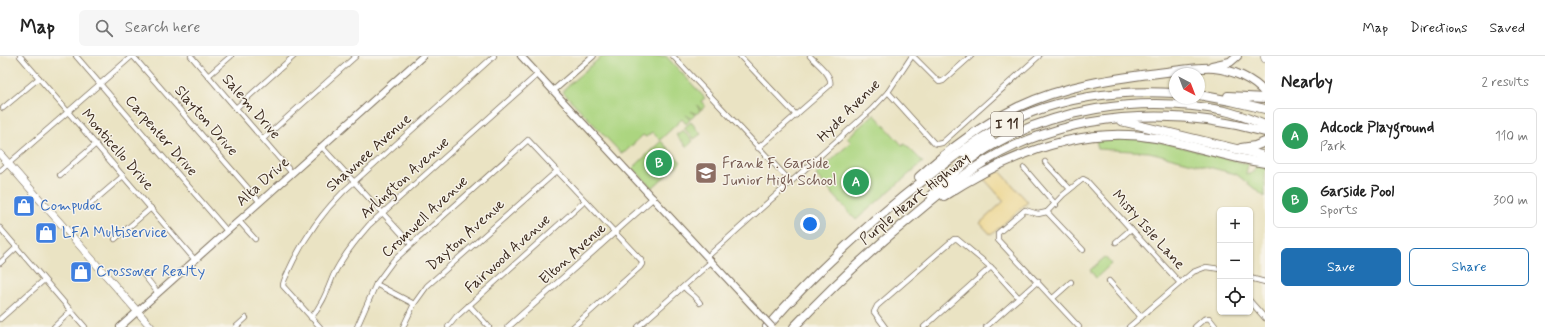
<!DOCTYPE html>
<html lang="en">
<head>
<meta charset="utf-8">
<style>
  body { margin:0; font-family:Mynerve,sans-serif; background:#f6f6f6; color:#222 }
  .controls { position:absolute; right:12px; bottom:12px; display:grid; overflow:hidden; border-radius:6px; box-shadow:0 1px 3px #0004 }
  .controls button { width:36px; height:36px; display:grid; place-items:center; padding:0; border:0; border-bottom:1px solid #e0e0e0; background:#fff; color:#222; font:20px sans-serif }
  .compass { position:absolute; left:1169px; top:12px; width:36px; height:36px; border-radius:50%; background:#fff; box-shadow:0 1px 3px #0004; rotate:138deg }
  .you { position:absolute; left:810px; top:168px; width:14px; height:14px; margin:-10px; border:3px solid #fff; border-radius:50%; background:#1a73e8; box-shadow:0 0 0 6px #1a73e833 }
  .badge { display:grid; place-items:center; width:26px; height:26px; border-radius:50%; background:#1f6fb2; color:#fff; font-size:13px; font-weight:700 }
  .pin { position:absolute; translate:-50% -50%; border:2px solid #fff; box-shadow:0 1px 4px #0006 }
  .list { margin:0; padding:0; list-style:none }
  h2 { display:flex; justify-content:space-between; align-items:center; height:52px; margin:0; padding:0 16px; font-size:17px }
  h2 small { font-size:13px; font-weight:400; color:#767676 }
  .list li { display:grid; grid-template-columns:26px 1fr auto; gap:12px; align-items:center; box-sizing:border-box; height:56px; margin:0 8px 8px; padding:0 8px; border:1px solid #e0e0e0; border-radius:6px }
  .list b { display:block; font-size:15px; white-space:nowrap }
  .list p { margin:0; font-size:13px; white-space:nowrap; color:#767676 }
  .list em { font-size:13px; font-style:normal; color:#767676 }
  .actions { display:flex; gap:8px; padding:12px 16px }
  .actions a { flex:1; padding:9px 0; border:1px solid #1f6fb2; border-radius:6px; text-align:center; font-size:14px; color:#1f6fb2 }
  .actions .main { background:#1f6fb2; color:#fff }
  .icon { flex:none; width:22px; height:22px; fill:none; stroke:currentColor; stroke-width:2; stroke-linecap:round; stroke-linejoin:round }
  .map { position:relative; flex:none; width:1265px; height:271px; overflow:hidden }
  header { display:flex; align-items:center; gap:24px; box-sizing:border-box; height:56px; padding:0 20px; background:#fff; border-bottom:1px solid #e0e0e0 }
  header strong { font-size:19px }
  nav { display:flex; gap:22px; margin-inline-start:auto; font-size:14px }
  .search { width:280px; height:36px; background:#f6f6f6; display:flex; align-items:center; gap:10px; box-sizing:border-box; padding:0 14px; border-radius:6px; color:#767676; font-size:15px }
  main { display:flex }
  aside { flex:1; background:#fff }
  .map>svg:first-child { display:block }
  .green { fill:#acd580; stroke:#74804f }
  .sand { fill:#eeda9e; stroke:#94825e }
  .water { fill:#70bcea; stroke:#567384 }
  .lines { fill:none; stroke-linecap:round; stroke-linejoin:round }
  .minor-casing { stroke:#786b58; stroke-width:6 }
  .tertiary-casing { stroke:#786b58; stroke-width:7 }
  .secondary-casing { stroke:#786b58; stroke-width:8 }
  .primary-casing { stroke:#786b58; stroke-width:8 }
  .motorway-casing { stroke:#786b58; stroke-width:10 }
  .minor { stroke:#fff; stroke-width:4.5 }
  .tertiary { stroke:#fff; stroke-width:5.5 }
  .secondary { stroke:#fff; stroke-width:6 }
  .primary { stroke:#fff; stroke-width:7 }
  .motorway { stroke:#fff; stroke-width:8 }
  .secondary-bridge-casing { stroke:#786b58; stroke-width:8; stroke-linecap:butt }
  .secondary-bridge { stroke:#fff; stroke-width:6 }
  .labels { text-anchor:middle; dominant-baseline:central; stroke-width:3; stroke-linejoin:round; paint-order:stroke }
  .shield { fill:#f7f3e8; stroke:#73665b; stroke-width:1 }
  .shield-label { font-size:14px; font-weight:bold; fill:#3b2a1e }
  .street-label { font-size:15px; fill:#3b2a1e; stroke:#f7f3e8 }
  .education-label { font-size:15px; fill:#785e54; stroke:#f7f3e8; text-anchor:start }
  .shop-label { font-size:15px; fill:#366cbe; stroke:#f7f3e8; text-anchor:start }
</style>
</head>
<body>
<header>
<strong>Map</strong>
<div class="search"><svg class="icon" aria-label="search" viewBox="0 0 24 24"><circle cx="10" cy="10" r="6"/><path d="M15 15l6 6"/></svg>Search here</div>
<nav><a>Map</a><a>Directions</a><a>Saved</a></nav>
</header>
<main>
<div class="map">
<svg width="1265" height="271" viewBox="0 0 1265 271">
  <rect width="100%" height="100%" fill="#f7f3e8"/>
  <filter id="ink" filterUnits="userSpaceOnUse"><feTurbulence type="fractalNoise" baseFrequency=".025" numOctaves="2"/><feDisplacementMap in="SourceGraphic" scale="8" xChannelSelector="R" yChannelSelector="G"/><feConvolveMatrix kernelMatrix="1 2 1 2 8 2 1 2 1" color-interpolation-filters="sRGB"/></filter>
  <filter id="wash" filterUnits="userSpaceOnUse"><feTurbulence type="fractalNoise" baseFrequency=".012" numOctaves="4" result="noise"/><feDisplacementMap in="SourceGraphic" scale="16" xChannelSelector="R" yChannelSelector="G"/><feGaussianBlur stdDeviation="0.9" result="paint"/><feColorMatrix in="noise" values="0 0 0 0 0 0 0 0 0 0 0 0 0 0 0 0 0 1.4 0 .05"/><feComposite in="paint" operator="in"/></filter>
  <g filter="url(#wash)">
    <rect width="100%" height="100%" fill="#eae3c3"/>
    <g class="green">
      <polygon points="602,0 666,0 705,42 701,45 705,50 701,54 697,49 700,55 696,58 691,55 695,59 691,63 686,59 690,64 686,68 682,63 660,84 652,76 646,81 643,79 625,96 621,97 563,36 565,32"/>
      <polygon points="874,58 902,89 905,88 923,106 856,164 816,119 851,86 847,82"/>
      <polygon points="691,66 701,78 694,83 684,72"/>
      <polygon points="683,74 693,85 687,91 676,79"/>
      <path d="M1133 82 1165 87 1248 108 1246 118C1257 119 1256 109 1257 101L1265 102V141L1236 118 1149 96 1098 93 1096 83Z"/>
      <polygon points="661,85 681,106 652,132 633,112"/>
      <polygon points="1105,201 1111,208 1096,222 1090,214"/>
    </g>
    <polygon class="sand" points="1000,115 1028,146 991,179 980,167 1004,145 984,123"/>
    <polygon class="water" points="667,96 672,99 667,104 672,109 668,113 662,108 663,116 660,119 655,118 652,115 652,110 661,106 660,104 664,100 666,101"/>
  </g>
  <g filter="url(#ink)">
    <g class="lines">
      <g class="minor-casing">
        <g id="minor">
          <polyline points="20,0 195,204"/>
          <polyline points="76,0 227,175"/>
          <polyline points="133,0 260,146"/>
          <polyline points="191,0 292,117"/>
          <polyline points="673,0 791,126"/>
          <polyline points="740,0 796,59"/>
          <polyline points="913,0 939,26 943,25 971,0"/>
          <polyline points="208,20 231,0"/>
          <polyline points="888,36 934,87 937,88 942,87 1039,0"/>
          <polyline points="3,52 39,22"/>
          <polyline points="236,52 294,0"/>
          <polyline points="263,83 356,0"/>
          <polyline points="322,91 411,188"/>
          <path d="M758 92 830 29C833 19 816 7 810 0"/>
          <polyline points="1045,106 1070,133"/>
          <polyline points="1024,112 1056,149"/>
          <polyline points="0,115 132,0"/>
          <polyline points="60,119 96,88"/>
          <polyline points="87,151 123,120"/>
          <polyline points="1047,156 1083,194"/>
          <polyline points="239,165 255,183"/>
          <polyline points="0,172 85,271"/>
          <polyline points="115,183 151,152"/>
          <polyline points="1116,186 1131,173"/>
          <polyline points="707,201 871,54 888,36 912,0"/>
          <polyline points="0,207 17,191"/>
          <polyline points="144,219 158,237"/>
          <polyline points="1250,222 1265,226"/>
          <polyline points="1109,225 1141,261"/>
          <polyline points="376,228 414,248"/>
          <path d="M684 231C689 237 696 240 700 247"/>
          <polyline points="1053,242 1071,226"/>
          <polyline points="1250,245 1265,262"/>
          <polyline points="469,249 489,271"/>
          <path d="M311 262C322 249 327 235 333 220 342 201 355 185 369 169L538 18"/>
          <polyline points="0,263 44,224"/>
          <polyline points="54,271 71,255"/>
          <polyline points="236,271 246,262"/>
          <path d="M320 271 283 230C283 225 286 221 288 216 302 185 320 159 344 135L494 0"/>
          <polyline points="357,271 376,228 393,205 528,84 641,204 642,208 640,211 573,271"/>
          <polyline points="403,271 414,248 427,230 557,115"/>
          <polyline points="448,271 456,261 585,145"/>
          <polyline points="638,271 712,205"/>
          <polyline points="885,271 874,256 877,250 954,183 957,183 993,213 1019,242"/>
          <polyline points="924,271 991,211"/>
          <polyline points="986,271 1038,225"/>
          <polyline points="1079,271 998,184 998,177 1025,154 1038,158 1047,156 1063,139 1083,123 1087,125 1180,227"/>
          <polyline points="1129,271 1193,216 1206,211 1220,213"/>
          <polyline points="1195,271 1204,263 1209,262 1216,271"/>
        </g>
      </g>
      <g class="tertiary-casing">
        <g id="tertiary">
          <polyline points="553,35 593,0"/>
          <polyline points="508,271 653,142"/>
        </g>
      </g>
      <g class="secondary-casing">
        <g id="secondary">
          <polyline points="521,0 758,256"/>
          <polyline points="120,271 423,0"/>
        </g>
      </g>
      <g class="primary-casing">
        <g id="primary">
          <polyline points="1264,0 1265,3"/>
          <polyline points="0,98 151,271"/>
        </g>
      </g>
      <g class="motorway-casing">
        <g id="motorway">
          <polyline points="1212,10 1230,6 1237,0"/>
          <polyline points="1199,39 1231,45 1265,53"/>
          <polyline points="1228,40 1265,42"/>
          <polyline points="1121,65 1265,100"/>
          <polyline points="1241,92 1255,90 1265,86"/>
          <polyline points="965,97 991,85"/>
          <path d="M919 121C949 93 982 69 1018 51 1065 29 1115 22 1166 16 1182 14 1198 11 1214 12 1233 14 1253 23 1265 37"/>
          <path d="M931 139C945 125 960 110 977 99 1046 52 1143 38 1225 55 1238 58 1252 64 1265 69"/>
          <path d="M944 140C1007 99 1080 68 1156 82 1192 89 1228 102 1265 107"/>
          <path d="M767 271C816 215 871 165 930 119 962 94 994 71 1032 56 1077 39 1127 34 1175 37"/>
          <path d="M794 271C830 233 868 197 908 164 941 136 974 108 1014 90 1092 54 1184 53 1265 76"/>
        </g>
      </g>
      <use href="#minor" class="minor"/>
      <use href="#tertiary" class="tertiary"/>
      <use href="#secondary" class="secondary"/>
      <use href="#primary" class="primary"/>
      <use href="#motorway" class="motorway"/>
      <g class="secondary-bridge-casing">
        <polyline id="secondary-bridge" points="758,256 772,271"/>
      </g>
      <use href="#secondary-bridge" class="secondary-bridge"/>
    </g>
  </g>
  <defs>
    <g id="school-square" transform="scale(1.15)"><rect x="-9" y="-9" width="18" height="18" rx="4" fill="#8d6e63" stroke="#f7f3e8"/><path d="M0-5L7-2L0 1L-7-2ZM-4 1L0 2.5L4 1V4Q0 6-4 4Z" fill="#fff"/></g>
    <g id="shop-square" transform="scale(1.15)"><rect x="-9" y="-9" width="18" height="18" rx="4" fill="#3f7fe0" stroke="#f7f3e8"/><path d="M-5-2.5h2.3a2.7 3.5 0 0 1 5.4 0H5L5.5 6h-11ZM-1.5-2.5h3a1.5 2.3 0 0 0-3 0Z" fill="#fff"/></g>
  </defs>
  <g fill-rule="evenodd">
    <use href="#school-square" x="706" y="117"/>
    <use href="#shop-square" x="24" y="150"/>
    <use href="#shop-square" x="46" y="177"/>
    <use href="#shop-square" x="81" y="216"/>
  </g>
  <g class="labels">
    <rect class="shield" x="991" y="56" width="32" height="24" rx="3"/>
    <g class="shield-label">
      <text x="1007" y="68">I 11</text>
    </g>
    <g class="street-label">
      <text transform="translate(251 51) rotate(49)">Salem Drive</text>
      <text transform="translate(849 55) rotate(-45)">Hyde Avenue</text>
      <text transform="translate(206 65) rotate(49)">Slayton Drive</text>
      <text transform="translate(161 80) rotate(49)">Carpenter Drive</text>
      <text transform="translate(117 94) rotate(49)">Monticello Drive</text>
      <text transform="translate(369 97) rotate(-42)">Shawnee Avenue</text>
      <text transform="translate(405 122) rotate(-42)">Arlington Avenue</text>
      <text transform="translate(263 126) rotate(-42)">Alta Drive</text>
      <text transform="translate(915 143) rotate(-39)">Purple Heart Highway</text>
      <text transform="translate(425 161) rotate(-43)">Cromwell Avenue</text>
      <text transform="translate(1148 174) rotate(48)">Misty Isle Lane</text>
      <text transform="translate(466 179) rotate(-42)">Dayton Avenue</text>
      <text transform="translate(508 198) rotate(-42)">Fairwood Avenue</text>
      <text transform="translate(573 198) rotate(-42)">Elton Avenue</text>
    </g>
    <g class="education-label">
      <text x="722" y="108">Frank F. Garside<tspan x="722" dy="17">Junior High School</tspan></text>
    </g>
    <g class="shop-label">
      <text x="40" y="150">Compudoc</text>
      <text x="62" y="177">LFA Multiservice</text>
      <text x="96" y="216">Crossover Realty</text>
    </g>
  </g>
</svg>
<div class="controls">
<button>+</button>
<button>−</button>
<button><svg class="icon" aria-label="locate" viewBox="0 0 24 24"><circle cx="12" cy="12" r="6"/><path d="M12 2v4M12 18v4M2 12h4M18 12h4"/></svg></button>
</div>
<svg class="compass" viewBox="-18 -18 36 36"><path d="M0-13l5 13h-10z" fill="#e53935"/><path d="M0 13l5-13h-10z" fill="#767676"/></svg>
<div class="you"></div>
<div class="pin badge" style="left:856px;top:126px;background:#2e9e5b">A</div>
<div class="pin badge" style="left:659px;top:107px;background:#2e9e5b">B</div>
</div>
<aside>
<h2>Nearby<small>2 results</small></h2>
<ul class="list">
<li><span class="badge" style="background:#2e9e5b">A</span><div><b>Adcock Playground</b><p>Park</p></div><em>110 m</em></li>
<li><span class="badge" style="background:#2e9e5b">B</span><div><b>Garside Pool</b><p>Sports</p></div><em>300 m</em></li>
</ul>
<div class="actions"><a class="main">Save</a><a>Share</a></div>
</aside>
</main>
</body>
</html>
